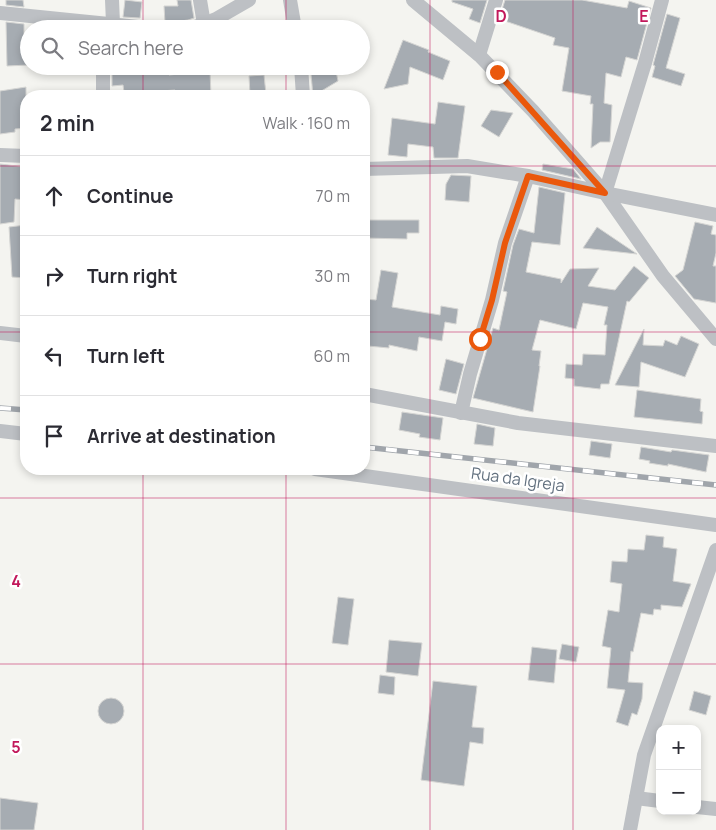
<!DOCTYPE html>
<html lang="en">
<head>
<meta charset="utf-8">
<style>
  body { margin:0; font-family:Manrope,sans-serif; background:#f7f7f7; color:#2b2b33 }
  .controls { position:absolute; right:15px; bottom:15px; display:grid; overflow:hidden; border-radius:10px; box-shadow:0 2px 8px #0003 }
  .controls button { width:45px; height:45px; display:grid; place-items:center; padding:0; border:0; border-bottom:1px solid #e1e1e2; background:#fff; color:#2b2b33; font:25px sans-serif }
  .stop { position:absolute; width:15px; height:15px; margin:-11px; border:4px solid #ea580c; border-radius:50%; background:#fff }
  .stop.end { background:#ea580c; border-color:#fff; box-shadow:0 1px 5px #0008 }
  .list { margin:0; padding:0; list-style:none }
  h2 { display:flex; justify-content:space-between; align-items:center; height:65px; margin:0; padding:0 20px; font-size:21px }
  h2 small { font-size:16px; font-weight:400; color:#7c7c81 }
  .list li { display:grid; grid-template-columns:32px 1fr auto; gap:15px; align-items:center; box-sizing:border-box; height:80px; padding:0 20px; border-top:1px solid #e1e1e2 }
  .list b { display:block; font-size:19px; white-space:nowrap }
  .list em { font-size:16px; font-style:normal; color:#7c7c81 }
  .icon { flex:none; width:28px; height:28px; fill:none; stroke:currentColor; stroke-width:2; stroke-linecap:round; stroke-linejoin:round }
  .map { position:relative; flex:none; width:716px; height:830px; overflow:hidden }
  .search { position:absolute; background:#fff; box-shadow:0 2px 8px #0003; left:20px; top:20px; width:350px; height:55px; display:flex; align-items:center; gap:12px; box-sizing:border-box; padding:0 18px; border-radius:28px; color:#7c7c81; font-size:19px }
  .panel { position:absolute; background:#fff; box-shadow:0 2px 8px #0003; left:20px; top:90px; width:350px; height:385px; border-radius:20px }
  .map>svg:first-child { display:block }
  .building { fill:#a6acb2; stroke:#d5d5d3 }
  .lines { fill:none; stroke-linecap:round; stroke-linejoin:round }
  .minor { stroke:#bdc0c4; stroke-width:14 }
  .rail-casing { stroke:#a0a5ab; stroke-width:5.5 }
  .rail { stroke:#fff; stroke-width:4; stroke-dasharray:11; stroke-linecap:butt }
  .route { stroke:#ea580c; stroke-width:6 }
  .grid { fill:none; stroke:#c2185b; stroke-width:1; stroke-opacity:0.55 }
  .labels { text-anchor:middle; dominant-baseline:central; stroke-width:5; stroke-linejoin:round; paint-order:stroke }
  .street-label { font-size:16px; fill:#647280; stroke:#fff }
  .grid-label { font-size:16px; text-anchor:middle; font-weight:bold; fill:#c2185b; stroke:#fff; stroke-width:5; stroke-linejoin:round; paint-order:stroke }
</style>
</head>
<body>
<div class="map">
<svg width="716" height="830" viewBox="0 0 716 830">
  <rect width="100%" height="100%" fill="#f4f4f0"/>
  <g class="building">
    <polygon points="6,0 23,0 24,7 6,5"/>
    <polygon points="125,0 142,2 140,18 123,17"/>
    <polygon points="177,0 191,0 194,18 188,20 165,23 164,6 178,6"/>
    <polygon points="452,0 487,0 480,23 469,19 473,9 452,2"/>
    <polygon points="505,0 582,0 627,8 629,1 651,8 637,60 626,57 621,77 606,73 604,103 612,105 610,142 600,142 591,148 593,104 590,104 591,96 562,91 569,48 553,45 555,38 499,19"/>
    <polygon points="667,14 680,18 666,68 685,74 681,86 652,77 655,66 653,65"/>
    <polygon points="6,22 24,24 24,34 29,34 29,65 7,66"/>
    <polygon points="403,40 429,50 428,52 450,61 443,80 410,67 408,84 384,89"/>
    <polygon points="112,66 156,66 156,71 168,70 169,75 210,71 211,96 176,96 175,90 131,93 124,92 123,85 112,86"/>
    <polygon points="336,71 338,81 313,96 311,74"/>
    <polygon points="264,75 266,94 250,95 249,76"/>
    <polygon points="26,87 26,128 15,129 15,132 0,134 0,91"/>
    <polygon points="438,102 465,106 458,158 434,158 433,147 408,144 407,157 388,155 392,118 435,124"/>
    <polygon points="491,110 513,113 499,137 481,126"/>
    <polygon points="0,164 26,167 26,200 15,199 14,222 0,224"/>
    <polygon points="543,164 573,169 581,179 542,170"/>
    <polygon points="451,175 471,176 469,202 445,200 446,184"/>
    <polygon points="539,187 565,193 560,245 532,242 526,272 561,279 561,283 570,269 599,268 588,286 615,290 634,266 649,278 629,302 627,301 609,384 601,384 600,389 574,386 574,379 565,378 566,364 582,365 583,354 605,355 607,325 604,325 608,307 583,303 576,329 540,320 532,350 541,351 539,366 540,366 533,412 473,398 493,328 499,330 507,292 503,291 513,245 519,229 534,233"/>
    <polygon points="364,220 419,220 419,233 407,233 407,239 364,238"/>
    <polygon points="695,222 713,226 711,234 716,235 716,253 713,266 716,266 716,303 694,299 675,276 683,270"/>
    <polygon points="26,225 26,278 12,277 9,227"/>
    <polygon points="597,227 637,254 583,248"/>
    <polygon points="381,270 398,273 392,307 440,315 441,306 458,309 456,324 445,322 442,341 419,337 417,351 389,345 389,348 368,346 369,334 364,333 364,299 376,300"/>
    <polygon points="644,329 643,345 663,346 665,340 677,345 681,336 699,344 685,377 641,362 639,387 615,385"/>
    <polygon points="446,359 464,364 456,394 439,390"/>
    <polygon points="637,390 701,399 700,411 703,412 702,424 634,417"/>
    <polygon points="402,412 443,418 440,440 419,437 420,434 399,430"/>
    <polygon points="477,424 495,428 493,446 474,444"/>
    <polygon points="591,441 612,444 610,458 589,455"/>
    <polygon points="641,447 671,452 672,450 709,455 706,472 668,464 668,466 649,463 650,461 639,459"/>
    <polygon points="646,535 664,537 663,547 677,549 673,581 691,584 682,607 661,605 661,610 654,609 653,615 641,613 633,652 631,651 628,682 643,683 642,699 637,715 632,713 628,726 616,722 625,690 607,688 611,648 602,646 608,610 619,612 622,584 610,582 612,561 627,562 628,549 644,550"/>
    <polygon points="338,597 354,599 348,645 332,643"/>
    <polygon points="389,640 422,643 418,676 386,672"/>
    <polygon points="562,644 579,647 576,662 559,659"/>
    <polygon points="532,647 557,650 554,683 528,680"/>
    <polygon points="380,675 395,677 394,695 378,693"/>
    <polygon points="433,681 477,686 472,727 484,728 483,744 470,742 464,786 421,780"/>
    <polygon points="694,691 711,696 706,715 689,710"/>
    <circle cx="111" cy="711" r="13"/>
    <polygon points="0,798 38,803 34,830 0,830"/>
  </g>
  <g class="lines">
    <g class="minor">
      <polyline points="112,0 113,23"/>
      <polyline points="200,0 204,24"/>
      <polyline points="290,0 295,29"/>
      <polyline points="413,0 479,55 533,111 605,193 663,276 716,339"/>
      <polyline points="0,13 158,29"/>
      <polyline points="190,29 216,19 249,0"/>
      <polyline points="479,55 496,0"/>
      <polyline points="301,66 303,96"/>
      <polyline points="103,96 103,66"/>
      <polyline points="0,155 26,156"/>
      <polyline points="364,169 467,166 528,176 605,193 716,215"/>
      <polyline points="605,193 645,63 662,0"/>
      <polyline points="0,333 26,336"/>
      <polyline points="364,394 518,423 716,446"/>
      <polyline points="461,413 470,374 492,300 505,243 528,176"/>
      <polyline points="0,431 26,434"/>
      <polyline points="315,469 716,525"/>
      <polyline points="636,798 660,801"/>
      <polyline points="697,807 716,809"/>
      <polyline points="630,830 644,755 716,550"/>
    </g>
    <g class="rail-casing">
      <g id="rail">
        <polyline points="0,408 26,410"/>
        <polyline points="364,447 716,485"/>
      </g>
    </g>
    <use href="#rail" class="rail"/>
  </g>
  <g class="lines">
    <polyline class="route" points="480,339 492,300 505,243 528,176 605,193 497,72"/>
  </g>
  <path class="grid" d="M143 0V29M286 0V29M430 0V830M573 0V830M143 66V96M286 66V96M0 166H26M364 166H716M0 332H26M364 332H716M143 469V830M286 469V830M0 498H716M0 664H716"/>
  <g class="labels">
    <g class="street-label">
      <text transform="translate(518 479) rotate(8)">Rua da Igreja</text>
    </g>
  </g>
  <g class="grid-label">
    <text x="501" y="22">D</text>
    <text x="644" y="22">E</text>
    <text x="16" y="587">4</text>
    <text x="16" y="753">5</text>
  </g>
</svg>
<div class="controls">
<button>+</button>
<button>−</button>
</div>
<div class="stop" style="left:480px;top:339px"></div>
<div class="stop end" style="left:497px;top:72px"></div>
<div class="search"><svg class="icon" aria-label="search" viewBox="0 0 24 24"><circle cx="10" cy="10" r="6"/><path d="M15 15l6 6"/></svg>Search here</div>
<section class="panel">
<h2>2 min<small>Walk · 160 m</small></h2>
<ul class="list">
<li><svg class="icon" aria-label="ahead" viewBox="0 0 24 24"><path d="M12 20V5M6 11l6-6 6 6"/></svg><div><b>Continue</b></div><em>70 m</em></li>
<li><svg class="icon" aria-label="right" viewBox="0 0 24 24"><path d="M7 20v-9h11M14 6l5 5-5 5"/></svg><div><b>Turn right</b></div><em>30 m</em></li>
<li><svg class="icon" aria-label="left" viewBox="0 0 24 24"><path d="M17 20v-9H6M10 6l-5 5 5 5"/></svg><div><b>Turn left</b></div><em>60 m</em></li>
<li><svg class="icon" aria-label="arrive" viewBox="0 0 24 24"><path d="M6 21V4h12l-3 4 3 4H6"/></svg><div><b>Arrive at destination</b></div></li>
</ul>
</section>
</div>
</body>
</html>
